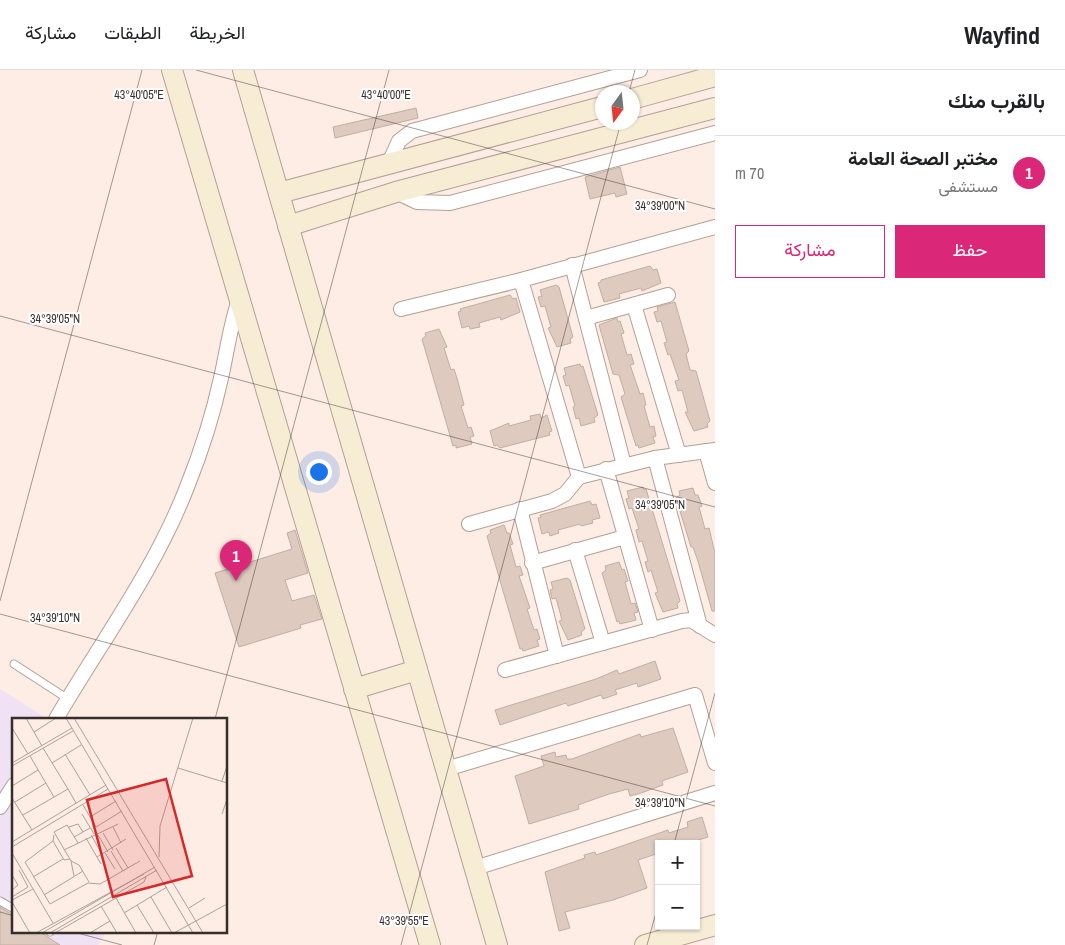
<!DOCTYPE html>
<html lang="ar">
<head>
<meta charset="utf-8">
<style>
  body { margin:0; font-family:"Archivo Narrow",Vazirmatn,sans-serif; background:#f6f6f6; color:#202124; direction:rtl }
  .controls { position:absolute; right:15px; bottom:15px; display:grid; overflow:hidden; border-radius:0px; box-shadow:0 1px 4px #0004 }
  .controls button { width:45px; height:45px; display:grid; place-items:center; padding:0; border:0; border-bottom:1px solid #e0e0e0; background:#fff; color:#202124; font:25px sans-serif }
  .compass { position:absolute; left:595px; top:15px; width:45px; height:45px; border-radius:50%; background:#fff; box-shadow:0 1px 4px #0004; rotate:195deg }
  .you { position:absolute; left:318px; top:401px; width:18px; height:18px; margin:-12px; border:4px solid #fff; border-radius:50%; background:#1a73e8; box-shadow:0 0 0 8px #1a73e833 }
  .badge { display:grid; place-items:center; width:32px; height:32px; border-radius:50%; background:#db2777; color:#fff; font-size:16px; font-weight:700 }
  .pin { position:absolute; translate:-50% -41px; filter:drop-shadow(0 1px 2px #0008) }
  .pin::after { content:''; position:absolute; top:26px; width:18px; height:15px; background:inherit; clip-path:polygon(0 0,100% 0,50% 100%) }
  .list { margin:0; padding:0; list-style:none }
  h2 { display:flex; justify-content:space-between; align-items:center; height:65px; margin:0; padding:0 20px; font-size:21px }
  h2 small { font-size:16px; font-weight:400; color:#757577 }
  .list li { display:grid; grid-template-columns:32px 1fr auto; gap:15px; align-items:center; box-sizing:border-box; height:75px; padding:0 20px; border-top:1px solid #e0e0e0 }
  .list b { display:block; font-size:19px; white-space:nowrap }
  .list p { margin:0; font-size:16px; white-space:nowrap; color:#757577 }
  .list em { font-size:16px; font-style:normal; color:#757577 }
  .actions { display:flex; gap:10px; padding:15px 20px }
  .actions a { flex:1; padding:11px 0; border:1px solid #db2777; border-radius:0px; text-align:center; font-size:18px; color:#db2777 }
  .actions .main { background:#db2777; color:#fff }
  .map { position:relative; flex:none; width:715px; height:875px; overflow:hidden; direction:ltr }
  header { display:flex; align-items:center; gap:30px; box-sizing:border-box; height:70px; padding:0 25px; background:#fff; border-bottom:1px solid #e0e0e0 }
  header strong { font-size:24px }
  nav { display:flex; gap:28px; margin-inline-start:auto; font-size:18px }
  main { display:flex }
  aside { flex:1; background:#fff }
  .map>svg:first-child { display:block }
  .medical { fill:#f0e1f4 }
  .building { fill:#decabf; stroke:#c1aea3 }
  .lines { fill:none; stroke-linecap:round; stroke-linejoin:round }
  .lane-casing { stroke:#b3a095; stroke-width:9 }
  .street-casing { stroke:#b3a095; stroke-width:16 }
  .secondary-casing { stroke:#b3a095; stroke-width:22 }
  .lane { stroke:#fff; stroke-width:7 }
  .street { stroke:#fff; stroke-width:14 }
  .secondary { stroke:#f7edd5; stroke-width:20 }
  .ticks { fill:none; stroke:#362e2a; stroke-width:1; stroke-opacity:0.45 }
  .inset-road { fill:none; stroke:#aea19a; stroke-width:1 }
  .view { fill:#d62828; fill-opacity:0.15; stroke:#d62828; stroke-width:2.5 }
  .inset-edge { fill:none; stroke:#362e2a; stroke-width:2.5 }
  .ticks-label { font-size:12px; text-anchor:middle; fill:#362e2a; stroke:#fff; stroke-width:4; stroke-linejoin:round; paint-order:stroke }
</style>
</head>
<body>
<header>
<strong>Wayfind</strong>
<nav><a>الخريطة</a><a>الطبقات</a><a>مشاركة</a></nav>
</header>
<main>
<aside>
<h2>بالقرب منك<small></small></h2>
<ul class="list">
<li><span class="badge">1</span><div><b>مختبر الصحة العامة</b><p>مستشفى</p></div><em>70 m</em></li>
</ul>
<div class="actions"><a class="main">حفظ</a><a>مشاركة</a></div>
</aside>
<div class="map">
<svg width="715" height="875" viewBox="0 0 715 875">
  <rect width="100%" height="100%" fill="#feede4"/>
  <polygon class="medical" points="0,619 48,649 14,649 14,861 107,861 98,875 0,875"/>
  <g class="building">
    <polygon points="416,38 418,48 335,68 333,57"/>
    <polygon points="620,97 627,124 616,127 615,123 590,129 585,107"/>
    <polygon points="650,196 653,200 657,199 661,213 642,221 641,218 619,224 620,228 604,232 598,213 601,212 601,210"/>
    <polygon points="556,215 559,217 573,267 570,269 571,273 557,277 548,258 551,257 545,236 541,237 538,227 542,226 540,220"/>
    <polygon points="510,225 513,229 516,228 520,242 501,250 500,247 479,253 480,257 470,259 469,256 462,258 458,242 461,241 460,239"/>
    <polygon points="675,232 689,281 686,284 690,300 696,301 710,351 707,354 708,357 694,361 685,342 688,342 682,320 678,321 675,311 679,310 670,284 668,285 664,273 667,272 661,251 657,252 654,242 658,241 657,237"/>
    <polygon points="617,248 618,252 620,251 624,263 621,264 627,285 631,284 634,294 630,295 640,324 643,323 646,335 644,336 650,357 654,356 656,366 653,367 655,373 639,378 638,375 636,376 621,327 625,324 619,305 613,304 599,255"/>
    <polygon points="439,259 447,277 444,278 451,300 454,299 457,308 464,335 461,336 468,358 471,357 474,366 470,367 472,374 456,378 456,375 453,376 422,269 426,266 425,263"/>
    <polygon points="580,294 581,297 583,296 598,345 594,348 595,352 581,356 579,348 576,349 573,337 575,336 569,315 566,316 563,306 566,305 564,298"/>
    <polygon points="540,344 541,348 547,345 552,361 549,362 550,365 500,378 497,375 494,376 490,361 509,353 509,356 531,350 530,346"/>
    <polygon points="643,417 644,420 646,419 680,531 677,534 678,538 663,542 655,523 658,522 651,500 648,502 645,492 648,491 642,471 639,472 636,460 639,459 632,438 629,439 626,429 629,428 627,421"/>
    <polygon points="693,418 695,425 698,425 702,436 699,437 705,459 709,458 715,483 715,541 712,541 698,491 693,477 691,477 676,428 680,425 679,421"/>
    <polygon points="590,431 592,435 596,434 600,448 592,450 593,453 581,456 580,454 558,460 559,463 550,466 549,462 542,464 538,448 541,447 540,445"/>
    <polygon points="504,455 507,463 509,463 513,474 510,475 516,497 520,496 523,505 519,506 530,538 527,539 534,560 537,559 540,569 537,570 539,576 523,581 522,578 520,579 487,466 491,463 490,460"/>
    <polygon points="295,460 308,503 285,510 292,531 314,525 322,549 300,555 301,558 239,577 215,503 292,479 287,463"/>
    <polygon points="619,492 622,500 624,499 628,511 625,512 631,534 635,533 638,542 634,543 636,550 620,554 619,551 617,552 602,503 606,500 605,496"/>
    <polygon points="567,508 570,510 585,559 581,562 582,565 568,570 559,551 562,550 556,528 552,529 550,520 553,519 551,512"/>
    <polygon points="655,591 661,609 638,617 637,613 615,620 617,624 603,629 601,625 568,636 566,633 500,655 495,640 596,609 617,600 619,604"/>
    <polygon points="673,658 688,702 662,711 663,715 641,723 630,726 628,719 609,724 578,735 579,739 529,754 515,706 544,696 541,686 555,682 556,687 566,685 567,689 572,689 640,664 641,667"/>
    <polygon points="702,747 708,767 686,774 659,774 659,783 638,790 647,818 613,830 565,842 570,858 559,861 545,802 585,788 584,785 595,782 596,785 668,760 669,763 688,757 687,752"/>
    <polygon points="0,837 14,846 14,861 38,861 60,875 0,875"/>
  </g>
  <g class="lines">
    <g class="lane-casing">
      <g id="lane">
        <polyline points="14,594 68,629"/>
        <polyline points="0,831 14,839"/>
        <polyline points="49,861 50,862"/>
      </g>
    </g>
    <g class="street-casing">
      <g id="street">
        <polyline points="388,95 399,71 412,61 640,0"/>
        <polyline points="396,122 417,132 450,133 715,63"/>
        <polyline points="572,195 624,395"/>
        <polyline points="521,210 579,407"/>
        <polyline points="634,235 679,385"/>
        <polyline points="401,239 521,210 715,157"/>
        <polyline points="586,248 668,225"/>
        <polyline points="706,381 715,413"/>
        <polyline points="655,388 700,556"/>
        <polyline points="606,399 652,560"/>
        <polyline points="520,439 557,586"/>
        <polyline points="469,454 552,431 565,424 579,407 655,388 715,380"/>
        <polyline points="575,480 603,573"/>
        <polyline points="532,493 625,467"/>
        <polyline points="505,600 682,551 691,550 715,565"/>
        <path d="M56 649C101 572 155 500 187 417 201 382 213 345 221 308 227 282 230 256 239 230"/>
        <polyline points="446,699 695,625 715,693"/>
        <polyline points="0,737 14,715"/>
        <polyline points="475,798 715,723"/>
      </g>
    </g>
    <g class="secondary-casing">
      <g id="secondary">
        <polyline points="172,0 430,875"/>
        <polyline points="243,0 497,875"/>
        <polyline points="632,29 715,6"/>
        <polyline points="279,123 602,37"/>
        <polyline points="288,156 396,122 715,38"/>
        <polyline points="354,619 417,600"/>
        <polyline points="645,875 715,855"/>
      </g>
    </g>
    <use href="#lane" class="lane"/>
    <use href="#street" class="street"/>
    <use href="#secondary" class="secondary"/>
  </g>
  <path class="ticks" d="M196 0 715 139M629 22 635 0M0 246 715 437M0 531 142 0M0 544 715 736M215 649 389 0M674 774 715 623M0 842 14 846M70 861 122 875M154 875 158 861M401 875 621 52M647 875 659 832"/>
  <g transform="translate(12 648)">
    <rect width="215" height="215" fill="#feede4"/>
    <path class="inset-road" d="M14 0 30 28M54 0 181 215M62 0 191 215M0 10 16 36M22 14 44 0M53 36 78 77M18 38 42 79M0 45 60 10M40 45 69 27M0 48 61 13M166 50 215 65M210 63 215 48M0 68 26 52M56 71 64 85M0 80 20 112M3 84 34 65M71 87 84 109 110 93M70 96 82 116M210 96 215 81M11 97 56 71 31 30M78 99 104 83M57 109 66 106 71 114M101 109 109 125M91 115 101 132M42 117 41 123 13 144 38 186 76 165 88 166 128 143M79 117 90 136M86 117 96 134M62 119 78 110M74 120 89 146M41 123 52 142 58 141M0 124 94 67M0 129 96 71M104 130 116 150M52 132 106 106M99 133 111 153M0 135 41 205M93 135 103 151M85 139 114 121M147 139 148 108 181 0M59 143 67 147 77 164M0 157 6 167 0 172M62 158 59 143 42 114 55 107 66 125M21 159 51 141M32 177 71 153M0 179 16 169 7 152M139 179 160 215M104 180 124 215M0 182 21 171M0 184 18 215M125 187 142 215M89 188 105 215M177 190 193 180M112 195 155 169M24 215 132 156M30 215 143 149M38 215 145 152M43 215 132 164 134 159M78 215 98 203M162 215 215 186"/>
    <path class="view" d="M154 61 180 158 101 179 75 82Z"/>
    <rect width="215" height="215" class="inset-edge"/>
  </g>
  <g class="ticks-label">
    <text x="139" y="29">43°40'05"E</text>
    <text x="386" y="29">43°40'00"E</text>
    <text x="660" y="140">34°39'00"N</text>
    <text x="55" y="253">34°39'05"N</text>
    <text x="660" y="439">34°39'05"N</text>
    <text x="55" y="552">34°39'10"N</text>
    <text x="660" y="737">34°39'10"N</text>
    <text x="404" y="855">43°39'55"E</text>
  </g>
</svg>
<div class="controls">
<button>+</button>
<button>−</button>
</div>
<svg class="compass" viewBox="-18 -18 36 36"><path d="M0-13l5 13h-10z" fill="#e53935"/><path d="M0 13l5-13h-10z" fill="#757577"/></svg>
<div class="you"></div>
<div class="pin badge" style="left:236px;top:511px">1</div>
</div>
</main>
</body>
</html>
